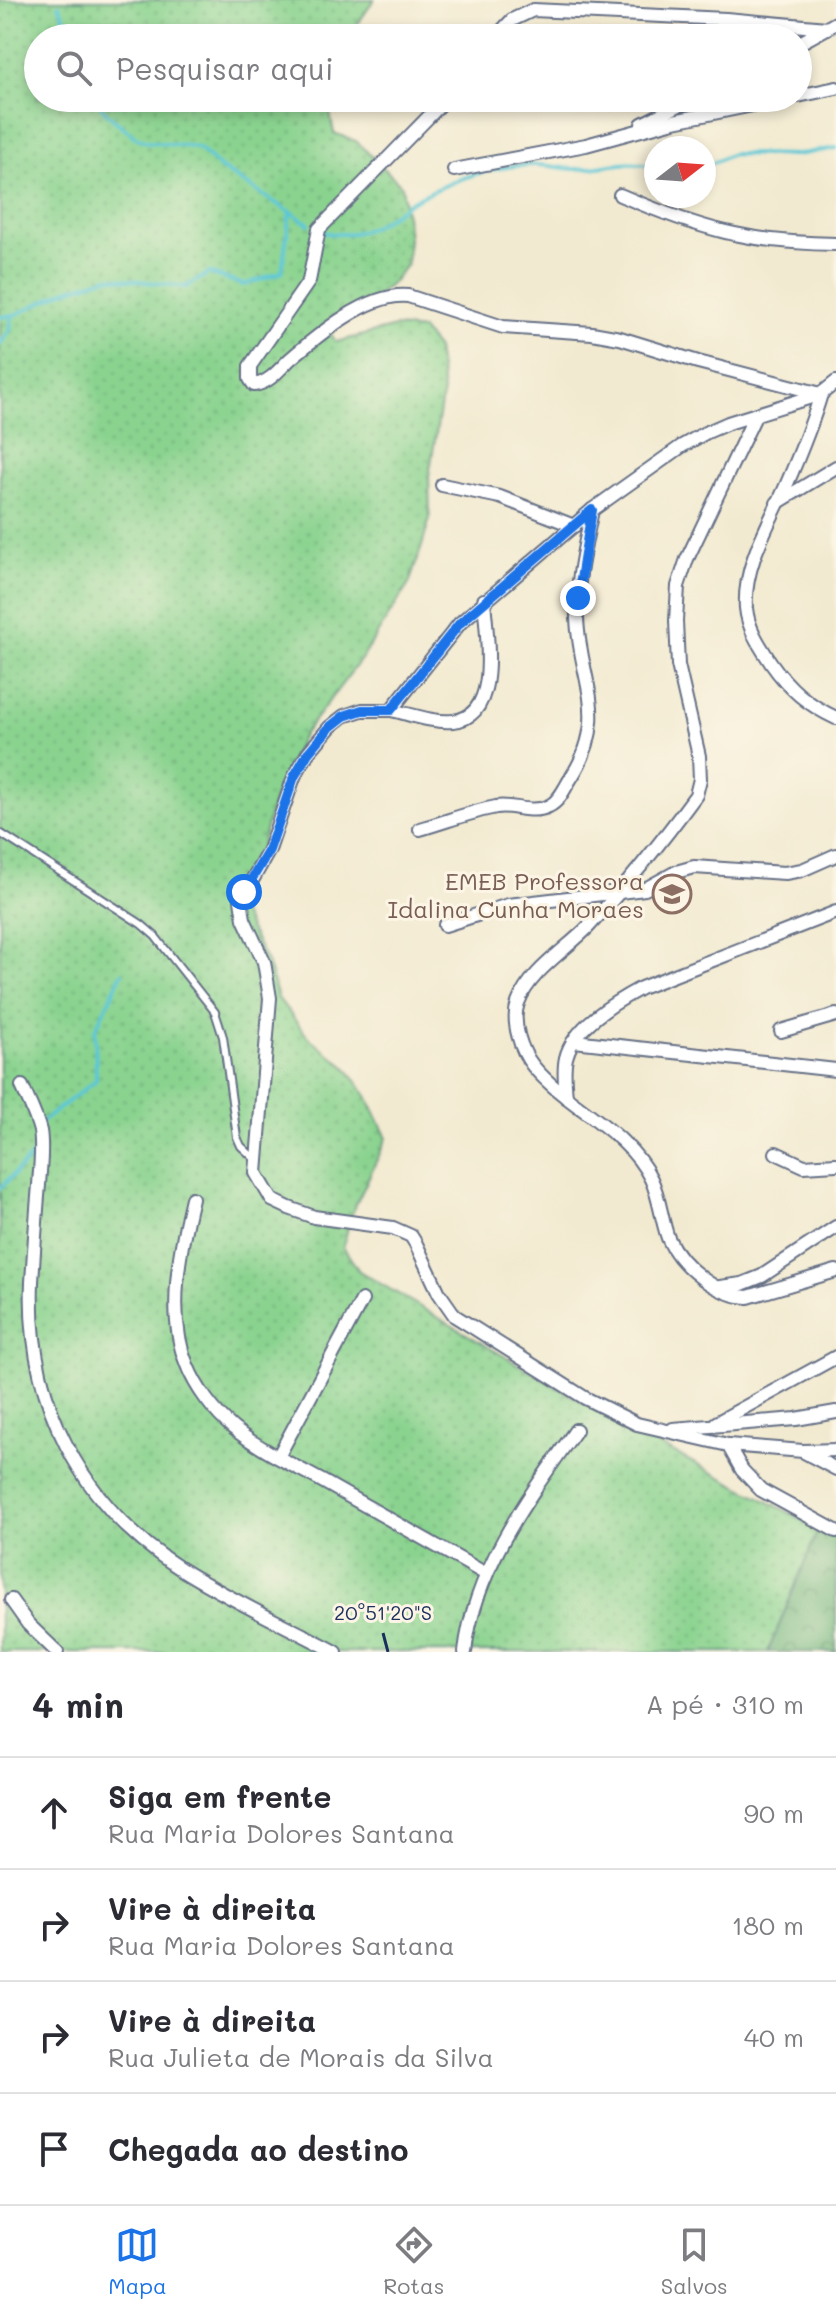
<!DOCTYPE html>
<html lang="pt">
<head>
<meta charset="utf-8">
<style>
  body { margin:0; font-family:Mali,sans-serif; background:#f7f7f7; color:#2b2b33 }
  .compass { position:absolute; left:644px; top:136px; width:72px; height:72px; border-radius:50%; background:#fff; box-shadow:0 4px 12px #0003; rotate:73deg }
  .stop { position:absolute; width:24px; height:24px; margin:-18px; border:6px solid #1a73e8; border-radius:50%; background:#fff }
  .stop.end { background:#1a73e8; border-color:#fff; box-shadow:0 2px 8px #0008 }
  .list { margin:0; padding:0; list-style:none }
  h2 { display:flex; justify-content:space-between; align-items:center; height:104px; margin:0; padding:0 32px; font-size:34px }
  h2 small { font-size:26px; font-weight:400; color:#7c7c81 }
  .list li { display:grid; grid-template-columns:52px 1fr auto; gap:24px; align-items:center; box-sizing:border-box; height:112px; padding:0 32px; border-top:2px solid #e1e1e2 }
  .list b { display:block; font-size:30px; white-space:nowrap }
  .list p { margin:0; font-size:26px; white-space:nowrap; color:#7c7c81 }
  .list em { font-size:26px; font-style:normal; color:#7c7c81 }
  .icon { flex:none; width:44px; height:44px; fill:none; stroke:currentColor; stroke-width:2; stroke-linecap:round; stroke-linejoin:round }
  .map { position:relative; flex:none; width:836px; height:1652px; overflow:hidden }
  .search { position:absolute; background:#fff; box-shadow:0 4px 12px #0003; left:24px; right:24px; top:24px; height:88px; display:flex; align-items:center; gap:20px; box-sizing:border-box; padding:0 28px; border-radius:44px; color:#7c7c81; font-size:30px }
  .sheet { height:552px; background:#fff }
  nav { display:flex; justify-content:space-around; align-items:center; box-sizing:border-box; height:112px; border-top:2px solid #e1e1e2; background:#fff; font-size:22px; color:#7c7c81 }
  nav a { display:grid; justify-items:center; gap:4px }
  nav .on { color:#1a73e8 }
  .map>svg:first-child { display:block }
  .grass { fill:url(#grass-dots); stroke:#528176; stroke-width:2 }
  .forest { fill:url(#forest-crowns); stroke:#45726c; stroke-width:2 }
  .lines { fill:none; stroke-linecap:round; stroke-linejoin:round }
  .stream { stroke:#5cc7d6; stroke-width:4 }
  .lane-casing { stroke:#667086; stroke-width:10 }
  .street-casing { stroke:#667086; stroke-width:16 }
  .lane { stroke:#fff; stroke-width:6 }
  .street { stroke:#fff; stroke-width:12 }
  .route { stroke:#1a73e8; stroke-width:10 }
  .ticks { fill:none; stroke:#1b2f5e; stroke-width:3 }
  .labels { text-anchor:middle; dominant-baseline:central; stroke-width:6; stroke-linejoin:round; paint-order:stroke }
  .education-label { font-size:24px; fill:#785e54; stroke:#fcf5e5; text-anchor:end }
  .ticks-label { font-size:20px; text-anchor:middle; fill:#1b2f5e; stroke:#fcf5e5; stroke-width:6; stroke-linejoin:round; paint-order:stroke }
</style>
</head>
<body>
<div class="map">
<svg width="836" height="1652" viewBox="0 0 836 1652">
  <defs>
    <pattern id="grass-dots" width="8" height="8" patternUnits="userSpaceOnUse" patternTransform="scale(2)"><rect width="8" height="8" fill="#8ad38f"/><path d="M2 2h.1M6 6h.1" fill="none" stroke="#76b57e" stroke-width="1.8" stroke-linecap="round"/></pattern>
    <pattern id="forest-crowns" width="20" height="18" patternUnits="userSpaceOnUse" patternTransform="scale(2)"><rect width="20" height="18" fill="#6fb57a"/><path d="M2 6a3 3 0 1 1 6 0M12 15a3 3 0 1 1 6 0" fill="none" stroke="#5a9467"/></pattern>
  </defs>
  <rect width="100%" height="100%" fill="#fcf5e5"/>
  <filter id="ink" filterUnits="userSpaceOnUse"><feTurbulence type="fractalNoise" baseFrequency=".0125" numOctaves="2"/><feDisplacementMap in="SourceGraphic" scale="16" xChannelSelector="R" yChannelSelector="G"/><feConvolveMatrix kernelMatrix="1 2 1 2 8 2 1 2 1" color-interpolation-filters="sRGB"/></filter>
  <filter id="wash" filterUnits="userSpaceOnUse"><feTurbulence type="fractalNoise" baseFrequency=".006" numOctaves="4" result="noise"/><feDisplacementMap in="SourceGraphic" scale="32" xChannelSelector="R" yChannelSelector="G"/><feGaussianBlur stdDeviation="1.8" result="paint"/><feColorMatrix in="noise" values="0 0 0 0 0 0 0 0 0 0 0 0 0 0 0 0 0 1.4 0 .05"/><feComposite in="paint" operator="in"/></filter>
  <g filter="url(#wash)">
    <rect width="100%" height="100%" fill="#f2ead0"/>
    <polygon class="grass" points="0,0 374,0 348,38 38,38 38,98 327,98 334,133 356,141 402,186 409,237 407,264 391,284 330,334 336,342 395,327 422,330 437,349 443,391 429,476 430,518 422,546 409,584 362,658 303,735 275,795 261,846 235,901 267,962 278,998 308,1037 346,1067 367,1096 387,1138 351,1215 343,1247 359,1271 632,1431 819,1528 768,1652 0,1652"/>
    <polygon class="forest" points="819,1528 836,1537 836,1652 768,1652"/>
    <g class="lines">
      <g class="stream">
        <polyline points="59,5 73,38"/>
        <polyline points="95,98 107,114 135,137 148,142 197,147 220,168 309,224"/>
        <polyline points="704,167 732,154 796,155 836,148"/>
        <path d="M322 232C358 240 379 225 406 205 421 195 439 188 456 181 479 171 509 165 534 165 548 164 563 169 577 169 607 168 625 158 656 168"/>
        <polyline points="0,317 15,315 65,291 108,277 186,287 209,273 244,285 282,272 290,211"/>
        <polyline points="0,344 10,330 12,315"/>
        <polyline points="43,1121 96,1080 95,1030 122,973"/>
        <polyline points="0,1188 37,1151"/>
      </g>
    </g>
  </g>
  <g filter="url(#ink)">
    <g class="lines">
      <g class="lane-casing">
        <polyline id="lane" points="0,833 141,924 155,936 215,1012 223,1037 237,1137 241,1146 255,1159"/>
      </g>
      <g class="street-casing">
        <g id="street">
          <polyline points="495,38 512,20 533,10 726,19 827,28"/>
          <polyline points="798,44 836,23"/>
          <polyline points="798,96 836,88"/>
          <path d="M447 98 319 229 309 281 250 366V379L254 385C269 383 279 370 289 360 318 335 369 292 408 296L503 327 592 333 620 338 698 362 821 394C812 425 799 456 786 486 770 523 743 565 746 608 748 629 760 646 771 663 789 689 808 705 836 718"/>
          <polyline points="642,124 693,98"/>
          <polyline points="454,170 586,145 674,121 787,98"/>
          <path d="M620 195C700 229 748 243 836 244"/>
          <polyline points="836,382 821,394 728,423 705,433 682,446 592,510 460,623 391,710 362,710 344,716 330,727 308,753 294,777 269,850 241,900 244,919 264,962 270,998 256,1173 272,1200 289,1208 314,1217 393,1228 411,1236 416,1244 439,1293 455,1316 585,1398 637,1424 728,1445 803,1451 836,1450"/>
          <path d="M756 414 687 559 678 586 676 621 678 665 699 756 700 779 696 795C663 840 626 886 588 927 566 950 529 972 518 1003 511 1022 521 1051 533 1066 568 1108 627 1129 651 1179 660 1198 661 1219 668 1238 680 1266 718 1296 748 1297L836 1271"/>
          <polyline points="442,485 500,497 574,526"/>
          <polyline points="777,503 836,467"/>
          <path d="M391 710C410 714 433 723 453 721 502 717 486 633 484 600"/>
          <path d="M420 829C445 822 470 812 496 807 514 804 531 815 549 806 560 801 565 787 571 778 611 715 580 683 577 619 576 582 585 546 592 510"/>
          <polyline points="445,925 508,905 645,889 676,872 694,867 785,873 802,870 836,855"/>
          <polyline points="781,1031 836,1015"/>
          <polyline points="574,1041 836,1070"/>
          <path d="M22 1086C28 1100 36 1115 40 1131 43 1149 40 1167 39 1185 36 1218 34 1250 32 1282 27 1401 80 1505 181 1569 230 1600 285 1625 336 1652"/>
          <path d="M566 1097C565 1084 563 1070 566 1058 573 1027 615 1002 641 988L836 912"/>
          <polyline points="776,1153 804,1166 836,1164"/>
          <path d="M192 1198C180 1248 166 1315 187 1365 196 1388 214 1412 233 1428 259 1449 293 1465 322 1481 377 1512 431 1543 486 1574"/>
          <polyline points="720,1287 742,1284 762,1276 836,1227"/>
          <polyline points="716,1423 836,1357"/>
          <polyline points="673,1429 796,1419 836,1412"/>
          <polyline points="728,1445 742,1470 761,1490 836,1531"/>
          <polyline points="804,1452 836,1469"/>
          <polyline points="278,1457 362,1300"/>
          <polyline points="11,1600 28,1624 57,1652"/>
          <path d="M465 1652C474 1570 529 1496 576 1430"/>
        </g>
      </g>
      <use href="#lane" class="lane"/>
      <use href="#street" class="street"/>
    </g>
  </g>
  <g class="lines" filter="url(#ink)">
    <polyline class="route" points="244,892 269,850 294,777 308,753 330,727 344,716 362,710 391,710 460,623 592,510 578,598"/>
  </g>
  <path class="ticks" d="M383 1633 388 1652"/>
  <defs>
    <g id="school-ring" transform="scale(2)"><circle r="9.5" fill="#fcf5e5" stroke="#8d6e63" stroke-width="1.5"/><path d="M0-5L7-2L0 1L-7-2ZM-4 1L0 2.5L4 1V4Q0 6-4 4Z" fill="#8d6e63"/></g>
  </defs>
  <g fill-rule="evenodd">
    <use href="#school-ring" x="672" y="894"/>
  </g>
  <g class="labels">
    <g class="education-label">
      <text x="644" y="880">EMEB Professora<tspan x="644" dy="28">Idalina Cunha Moraes</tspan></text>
    </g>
  </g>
  <g class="ticks-label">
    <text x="383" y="1620">20°51'20"S</text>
  </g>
</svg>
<svg class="compass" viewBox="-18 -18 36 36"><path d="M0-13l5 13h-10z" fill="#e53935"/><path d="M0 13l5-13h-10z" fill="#7c7c81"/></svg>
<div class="stop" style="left:244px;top:892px"></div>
<div class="stop end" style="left:578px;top:598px"></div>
<div class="search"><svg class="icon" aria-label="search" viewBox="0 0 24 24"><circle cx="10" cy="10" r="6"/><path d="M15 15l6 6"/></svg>Pesquisar aqui</div>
</div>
<section class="sheet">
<h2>4 min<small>A pé · 310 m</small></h2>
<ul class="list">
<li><svg class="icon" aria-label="ahead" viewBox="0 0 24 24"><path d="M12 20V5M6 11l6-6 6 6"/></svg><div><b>Siga em frente</b><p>Rua Maria Dolores Santana</p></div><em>90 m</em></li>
<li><svg class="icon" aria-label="right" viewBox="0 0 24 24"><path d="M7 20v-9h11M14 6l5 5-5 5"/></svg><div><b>Vire à direita</b><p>Rua Maria Dolores Santana</p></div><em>180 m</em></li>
<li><svg class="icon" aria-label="right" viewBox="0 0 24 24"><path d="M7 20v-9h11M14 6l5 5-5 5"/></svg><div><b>Vire à direita</b><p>Rua Julieta de Morais da Silva</p></div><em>40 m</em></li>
<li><svg class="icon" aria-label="arrive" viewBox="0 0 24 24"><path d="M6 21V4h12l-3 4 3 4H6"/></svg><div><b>Chegada ao destino</b></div></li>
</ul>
</section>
<nav>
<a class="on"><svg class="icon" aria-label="map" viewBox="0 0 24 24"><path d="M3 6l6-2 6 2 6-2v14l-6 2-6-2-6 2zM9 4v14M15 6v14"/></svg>Mapa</a>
<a><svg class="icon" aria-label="directions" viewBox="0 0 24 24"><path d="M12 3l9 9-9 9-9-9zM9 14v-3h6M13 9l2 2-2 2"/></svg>Rotas</a>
<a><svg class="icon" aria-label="saved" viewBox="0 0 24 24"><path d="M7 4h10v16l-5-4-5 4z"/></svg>Salvos</a>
</nav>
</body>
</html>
